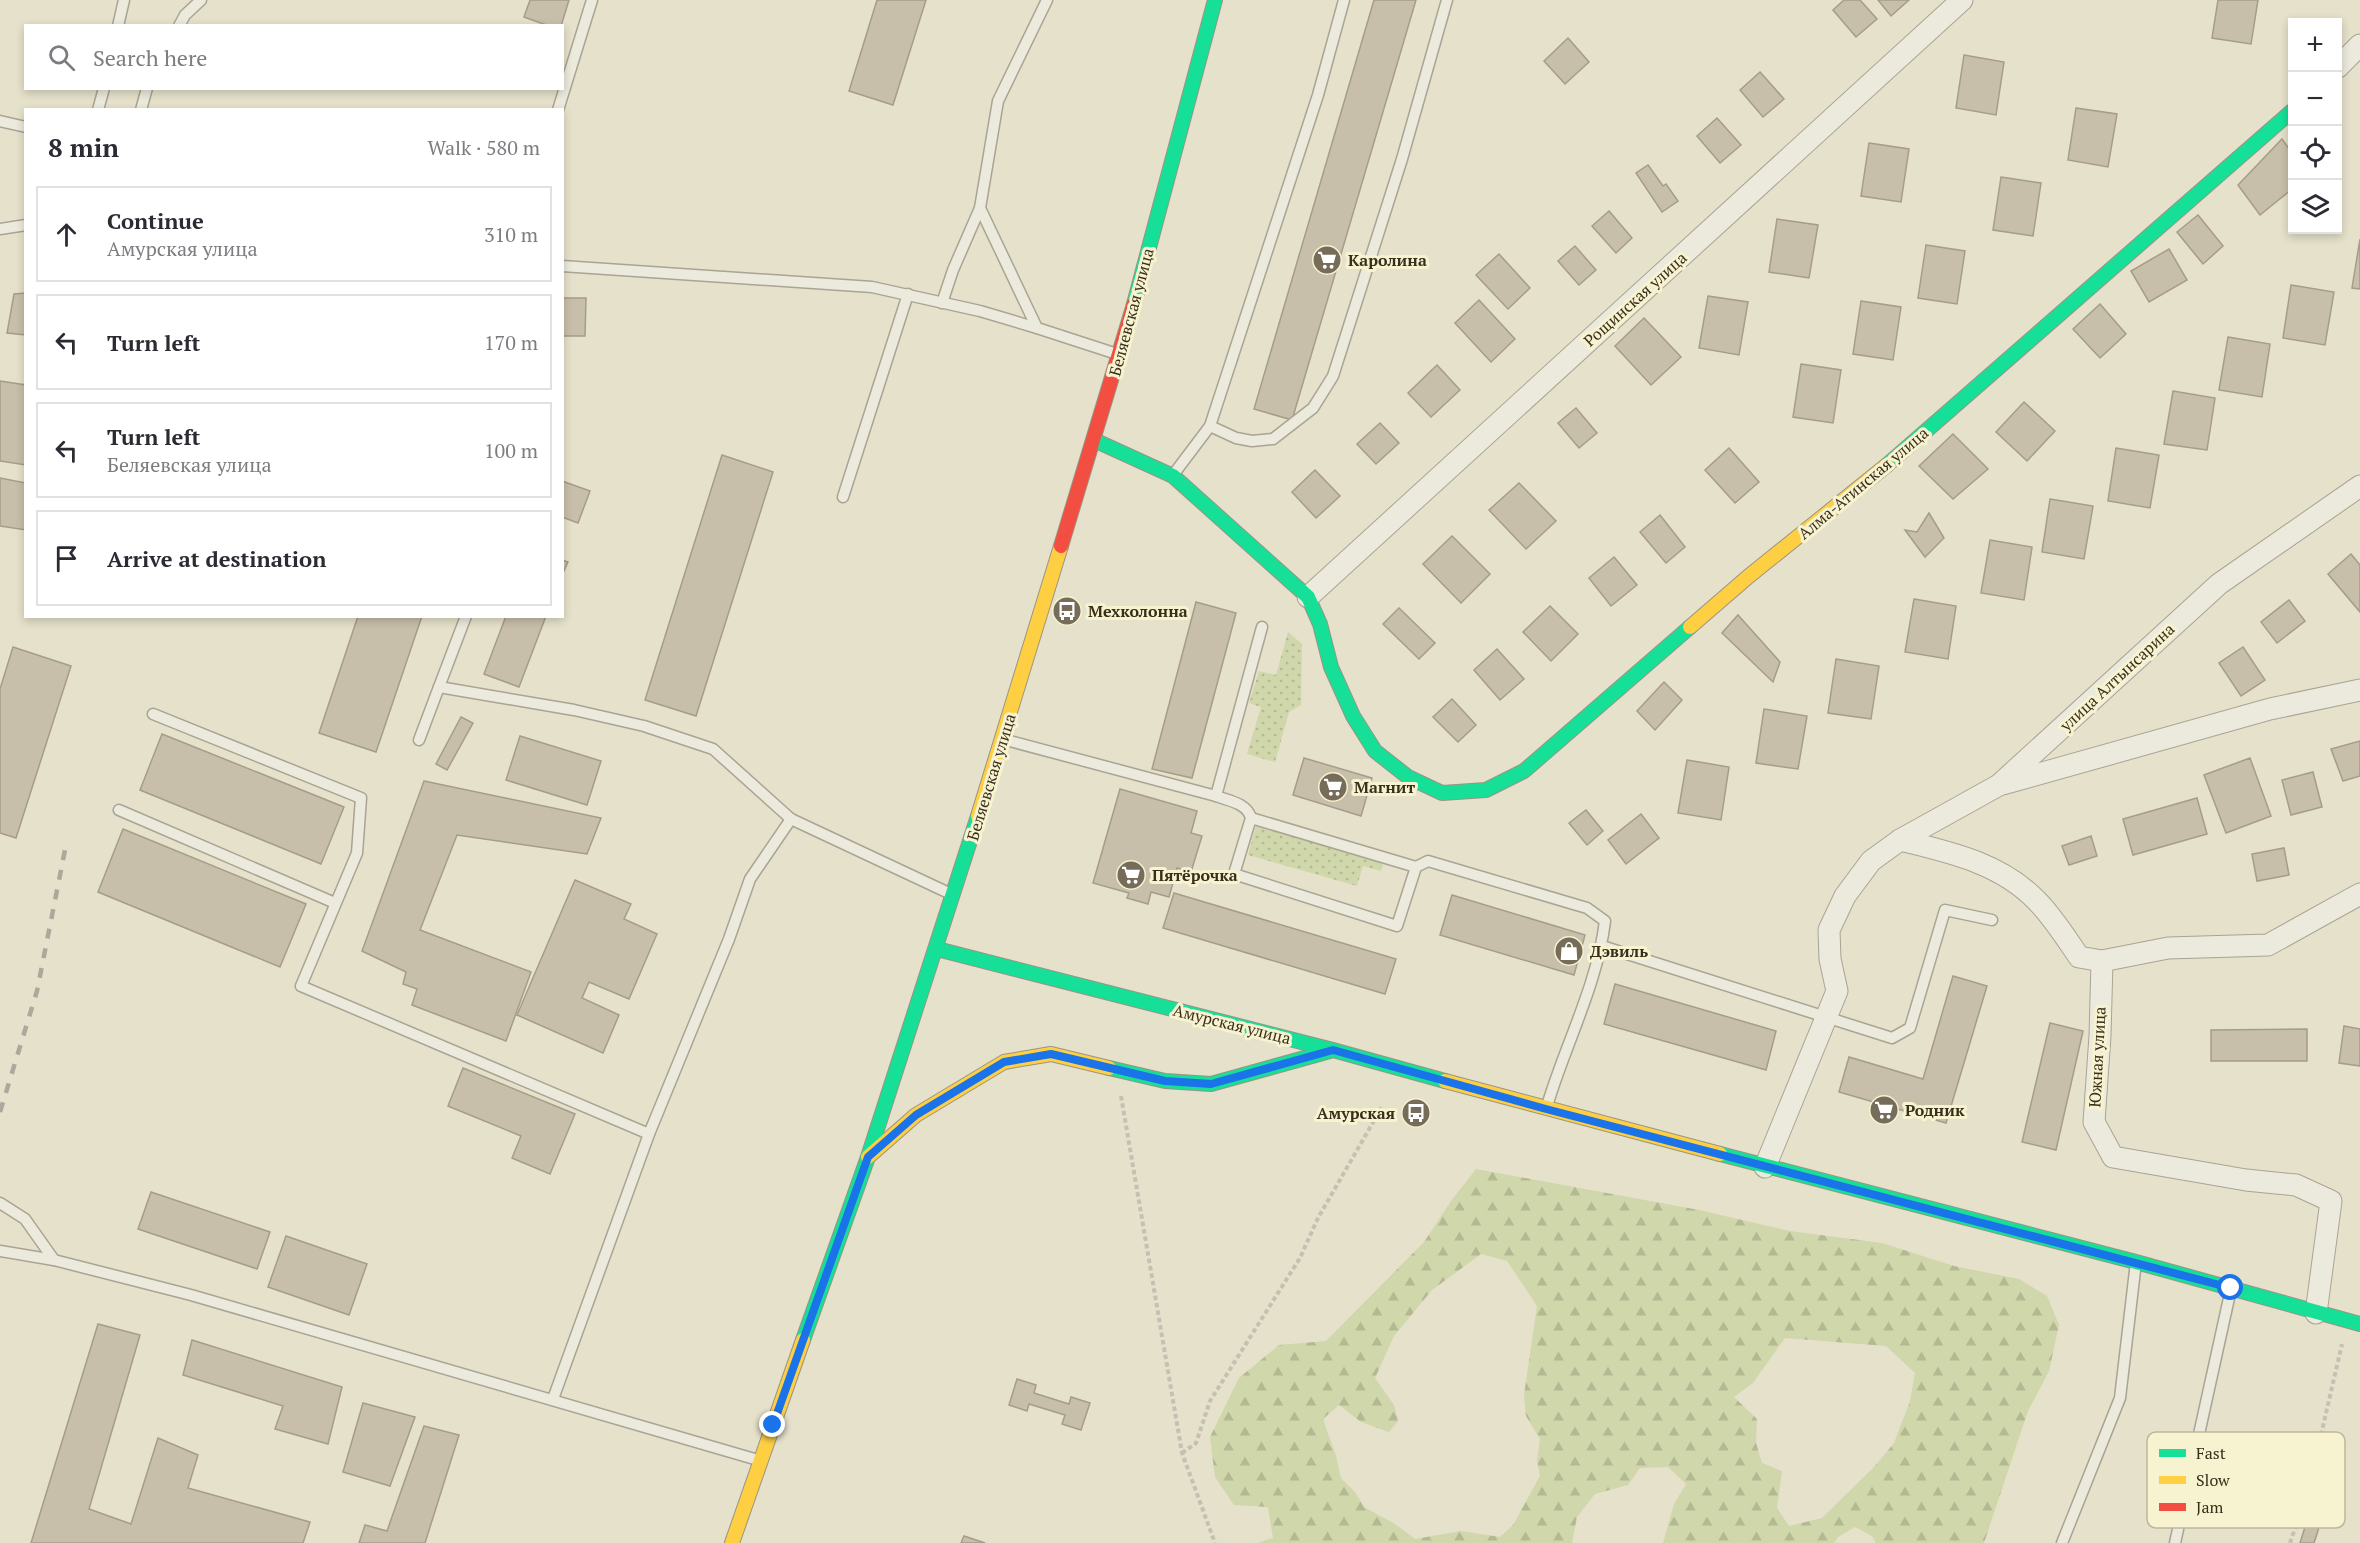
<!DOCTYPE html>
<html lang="en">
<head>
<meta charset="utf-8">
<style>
  body { margin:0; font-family:"PT Serif",serif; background:#f7f7f7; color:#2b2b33 }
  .controls { position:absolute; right:18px; top:18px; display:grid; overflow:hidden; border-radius:0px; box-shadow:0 3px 9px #0003 }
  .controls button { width:54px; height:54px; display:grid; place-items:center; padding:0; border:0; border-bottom:2px solid #e1e1e2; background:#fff; color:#2b2b33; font:30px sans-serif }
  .stop { position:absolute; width:18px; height:18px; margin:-14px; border:4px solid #1a73e8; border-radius:50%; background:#fff }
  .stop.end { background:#1a73e8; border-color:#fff; box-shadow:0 2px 6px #0008 }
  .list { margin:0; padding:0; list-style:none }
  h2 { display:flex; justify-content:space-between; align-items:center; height:78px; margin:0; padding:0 24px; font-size:26px }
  h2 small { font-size:20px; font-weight:400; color:#7c7c81 }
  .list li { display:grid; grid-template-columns:39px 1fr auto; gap:18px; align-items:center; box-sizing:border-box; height:96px; margin:0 12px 12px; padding:0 12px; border:2px solid #e1e1e2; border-radius:0px }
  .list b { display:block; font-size:22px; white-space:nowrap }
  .list p { margin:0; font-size:20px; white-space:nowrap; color:#7c7c81 }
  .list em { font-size:20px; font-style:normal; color:#7c7c81 }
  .icon { flex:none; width:33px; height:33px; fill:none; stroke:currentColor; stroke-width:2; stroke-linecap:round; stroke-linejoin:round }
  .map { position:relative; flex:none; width:2360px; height:1543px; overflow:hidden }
  .search { position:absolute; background:#fff; box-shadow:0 3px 9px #0003; left:24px; top:24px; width:540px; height:66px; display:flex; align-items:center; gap:15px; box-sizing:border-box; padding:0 21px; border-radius:0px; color:#7c7c81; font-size:22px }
  .panel { position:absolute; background:#fff; box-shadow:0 3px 9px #0003; left:24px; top:108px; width:540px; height:510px; border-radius:0px }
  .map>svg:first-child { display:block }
  .grass { fill:url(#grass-dots) }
  .forest { fill:url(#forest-firs); fill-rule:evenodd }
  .building { fill:#c8bfab; stroke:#a59c8a; stroke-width:1.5 }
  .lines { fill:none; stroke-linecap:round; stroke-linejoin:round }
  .lane-casing { stroke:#a9a494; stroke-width:13 }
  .street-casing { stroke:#a9a494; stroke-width:23 }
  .fast-casing { stroke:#999484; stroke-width:16 }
  .slow-casing { stroke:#999484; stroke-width:16 }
  .jam-casing { stroke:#999484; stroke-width:16 }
  .path { stroke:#c4c1b3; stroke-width:4; stroke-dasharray:4.5 3; stroke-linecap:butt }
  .lane { stroke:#eceadc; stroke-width:10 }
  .street { stroke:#eceadc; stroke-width:21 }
  .fast { stroke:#16e098; stroke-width:14 }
  .slow { stroke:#ffcf43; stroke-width:14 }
  .jam { stroke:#f24e42; stroke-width:14 }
  .rail { stroke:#aba89c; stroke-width:4.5; stroke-dasharray:10 10; stroke-linecap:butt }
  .route { stroke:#1a73e8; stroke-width:8 }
  .labels { text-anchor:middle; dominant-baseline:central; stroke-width:6; stroke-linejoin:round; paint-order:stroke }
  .poi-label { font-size:16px; font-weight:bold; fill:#382e1c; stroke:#f7f2cf; text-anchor:start }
  .street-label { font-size:16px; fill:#382e1c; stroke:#f7f2cf }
  .key { fill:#f7f2cf; stroke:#beb799; stroke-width:1.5 }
  .key-label { font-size:16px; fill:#382e1c }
</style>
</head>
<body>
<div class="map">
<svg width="2360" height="1543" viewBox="0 0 2360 1543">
  <defs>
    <pattern id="grass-dots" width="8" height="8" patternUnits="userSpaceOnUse" patternTransform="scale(1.5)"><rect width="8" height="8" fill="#d0d7ab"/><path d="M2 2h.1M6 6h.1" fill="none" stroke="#b3b993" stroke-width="1.8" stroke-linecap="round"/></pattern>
    <pattern id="forest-firs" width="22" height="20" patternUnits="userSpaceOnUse" patternTransform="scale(1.5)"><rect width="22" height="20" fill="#d0d7ab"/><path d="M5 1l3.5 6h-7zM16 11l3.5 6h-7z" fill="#b3b993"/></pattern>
  </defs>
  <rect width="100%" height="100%" fill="#e5e1ca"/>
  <g class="grass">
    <polygon points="1288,632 1302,644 1301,705 1289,712 1275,762 1247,754 1261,707 1249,703 1259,671 1276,675"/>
    <polygon points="1256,826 1383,863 1381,871 1363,866 1357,886 1248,855"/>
  </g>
  <path class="forest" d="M1476 1169 1699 1210 1790 1231 1882 1243 1954 1266 2019 1279 2047 1296 2059 1325 2049 1371 2028 1411 1984 1543H1876L1872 1536 1855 1527 1838 1537 1834 1543H1663L1674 1504 1686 1484 1668 1467 1640 1468 1628 1485 1595 1494 1577 1517 1572 1543H1258L1273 1538 1268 1507 1234 1505 1215 1477 1210 1437 1239 1378 1279 1345 1326 1341 1424 1242 1451 1201ZM1481 1254 1507 1261 1537 1306 1524 1395 1526 1416 1540 1439 1537 1461 1540 1476 1513 1525 1500 1537 1461 1531 1415 1539 1395 1524 1364 1507 1355 1492 1341 1478 1336 1456 1323 1419 1339 1405 1361 1422 1389 1432 1398 1421 1394 1405 1375 1378 1394 1336 1432 1290ZM1785 1338 1886 1346 1915 1373 1910 1401 1894 1443 1875 1466 1822 1518 1789 1526 1777 1508 1782 1471 1762 1463 1756 1443 1757 1419 1734 1397 1753 1383Z"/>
  <g class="building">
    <polygon points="530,0 569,0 561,26 549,26 524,17"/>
    <polygon points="877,0 926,0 893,105 849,91"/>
    <polygon points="1374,0 1416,0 1292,420 1254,409"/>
    <polygon points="1844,0 1860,0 1877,19 1856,37 1833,10"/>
    <polygon points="1878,0 1909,0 1891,16"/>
    <polygon points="2218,0 2258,0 2251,44 2212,38"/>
    <polygon points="1568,38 1589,62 1565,84 1544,61"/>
    <polygon points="1964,55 2004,62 1996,115 1956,108"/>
    <polygon points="1760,72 1784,99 1763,117 1740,90"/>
    <polygon points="2076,108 2117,114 2108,167 2068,160"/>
    <polygon points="1717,118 1741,145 1720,163 1697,136"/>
    <polygon points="2282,139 2292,153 2292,189 2260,215 2238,185"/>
    <polygon points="1869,143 1909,149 1901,202 1861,196"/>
    <polygon points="1648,165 1663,186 1666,184 1678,201 1662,212 1636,173"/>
    <polygon points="2001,177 2041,183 2033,236 1993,230"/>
    <polygon points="1609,211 1632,238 1616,253 1592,226"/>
    <polygon points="2198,215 2223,246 2203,264 2177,232"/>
    <polygon points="1777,219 1818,225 1809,278 1769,272"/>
    <polygon points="2360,239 2360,289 2352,288"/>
    <polygon points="1926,245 1965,251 1957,304 1918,298"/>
    <polygon points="1575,246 1596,270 1579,285 1558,261"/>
    <polygon points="2169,249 2187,280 2149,302 2131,271"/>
    <polygon points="1499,254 1530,288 1508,309 1476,275"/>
    <polygon points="2291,285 2334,292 2325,345 2283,338"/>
    <polygon points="26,293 26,335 7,333 14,294"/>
    <polygon points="1708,296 1748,302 1739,355 1699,348"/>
    <polygon points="562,298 586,298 585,336 562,336"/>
    <polygon points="1479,300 1515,339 1491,362 1455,323"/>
    <polygon points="1861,301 1901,307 1893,360 1853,354"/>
    <polygon points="2100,304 2126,334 2100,358 2073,329"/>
    <polygon points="1644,318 1681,357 1651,385 1615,346"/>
    <polygon points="2228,337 2270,344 2262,397 2219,390"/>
    <polygon points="1801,364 1841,370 1833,423 1793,417"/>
    <polygon points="1437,365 1460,390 1431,417 1408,393"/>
    <polygon points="0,381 26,385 26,465 0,461"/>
    <polygon points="2173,391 2215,398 2207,450 2164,444"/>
    <polygon points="2024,402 2055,431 2027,461 1996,432"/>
    <polygon points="1576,408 1597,433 1579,448 1558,423"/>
    <polygon points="1380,423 1399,443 1376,464 1357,444"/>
    <polygon points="1953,434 1988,469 1953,499 1919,466"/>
    <polygon points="1729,448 1759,482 1735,503 1705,470"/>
    <polygon points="2116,448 2159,455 2150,508 2108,501"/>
    <polygon points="722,455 773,472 696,716 645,700"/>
    <polygon points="1315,470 1340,496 1316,518 1292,492"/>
    <polygon points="0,478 26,483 26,530 0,526"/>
    <polygon points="562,481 590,491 578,523 562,517"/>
    <polygon points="1519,483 1556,521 1526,549 1489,510"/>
    <polygon points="2050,499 2093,506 2084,559 2042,552"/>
    <polygon points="1929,513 1944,538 1925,557 1905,530 1917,532"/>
    <polygon points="1660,515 1685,547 1666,563 1640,532"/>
    <polygon points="1452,536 1490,574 1461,603 1423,564"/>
    <polygon points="1990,540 2032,547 2024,600 1981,593"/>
    <polygon points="2351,554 2360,565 2360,612 2328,574"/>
    <polygon points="1614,557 1637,585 1611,606 1589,578"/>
    <polygon points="562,560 568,562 562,575"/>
    <polygon points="1914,599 1956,606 1948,659 1905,652"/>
    <polygon points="2289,600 2305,621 2277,643 2261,622"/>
    <polygon points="1196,602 1236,613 1192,778 1152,769"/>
    <polygon points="1550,606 1578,634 1551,661 1523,632"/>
    <polygon points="1399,608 1435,643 1419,659 1383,624"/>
    <polygon points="1738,615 1780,662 1773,682 1722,633"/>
    <polygon points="358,616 422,616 376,752 319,733"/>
    <polygon points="506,616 546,616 519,687 484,674"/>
    <polygon points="13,647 71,666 16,838 0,833 0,689"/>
    <polygon points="2243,647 2265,680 2241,696 2219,663"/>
    <polygon points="1497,649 1524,679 1500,700 1474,670"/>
    <polygon points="1836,659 1879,666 1871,719 1828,713"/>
    <polygon points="1664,682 1682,700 1655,730 1637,711"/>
    <polygon points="1452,699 1476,725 1458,742 1433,717"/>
    <polygon points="1764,709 1807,716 1798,769 1756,763"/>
    <polygon points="461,717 473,723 447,770 436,764"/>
    <polygon points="162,734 344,807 321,864 140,790"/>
    <polygon points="520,736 601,761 587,805 506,780"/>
    <polygon points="2360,741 2360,776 2343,781 2331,749"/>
    <polygon points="1304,758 1372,778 1361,816 1293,795"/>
    <polygon points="2250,758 2271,816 2226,833 2204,775"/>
    <polygon points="1687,760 1729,767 1721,820 1678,813"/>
    <polygon points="2313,772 2322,807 2291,815 2282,780"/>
    <polygon points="424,781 601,818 587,854 457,835 420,930 531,972 506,1041 412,1005 417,989 403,984 406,972 362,951"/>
    <polygon points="1120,789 1197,811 1191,833 1202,836 1191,872 1177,868 1169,897 1151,892 1148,904 1127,898 1129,893 1093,883"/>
    <polygon points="2197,798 2207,834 2133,855 2123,819"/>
    <polygon points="1586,810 1603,831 1587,845 1569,823"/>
    <polygon points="1641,814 1659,838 1626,864 1608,840"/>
    <polygon points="123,829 306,904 280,967 98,892"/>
    <polygon points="2091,836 2097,856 2069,865 2062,846"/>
    <polygon points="2284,848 2289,875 2257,881 2252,854"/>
    <polygon points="575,880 631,904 624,919 657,934 629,999 589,982 582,998 619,1015 603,1053 517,1015"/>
    <polygon points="1174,893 1396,959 1385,994 1163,928"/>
    <polygon points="1452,895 1585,935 1574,975 1440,935"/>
    <polygon points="1953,976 1987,986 1946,1123 1839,1092 1849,1057 1923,1079"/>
    <polygon points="1615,984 1776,1031 1766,1070 1604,1024"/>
    <polygon points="2050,1023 2083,1031 2056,1150 2022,1142"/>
    <polygon points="2344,1026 2360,1029 2360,1066 2339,1063"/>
    <polygon points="2307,1029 2307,1061 2211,1061 2211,1030"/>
    <polygon points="463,1068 575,1114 550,1174 512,1158 521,1136 448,1106"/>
    <polygon points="151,1192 270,1232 257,1269 138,1229"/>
    <polygon points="286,1236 367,1264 349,1315 268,1287"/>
    <polygon points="98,1324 140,1335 89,1509 131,1524 158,1438 198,1455 188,1488 310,1522 303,1543 31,1543"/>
    <polygon points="192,1340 342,1387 328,1444 275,1429 283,1406 183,1375"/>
    <polygon points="1017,1379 1036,1385 1034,1393 1069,1404 1071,1397 1090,1403 1081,1430 1062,1424 1065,1415 1029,1404 1027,1411 1009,1405"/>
    <polygon points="363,1403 415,1417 390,1486 343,1472"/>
    <polygon points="424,1426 459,1435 425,1543 359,1543 365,1525 387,1531"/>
    <polygon points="2311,1508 2324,1512 2314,1543 2300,1543"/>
    <polygon points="964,1536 985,1543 961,1543"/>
  </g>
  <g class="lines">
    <g class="lane-casing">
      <g id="lane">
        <polyline points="1047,0 998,101 980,208 1037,328 1117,354"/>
        <polyline points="118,26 124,0"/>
        <polyline points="179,26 185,15 201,0"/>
        <polyline points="98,110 104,88"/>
        <polyline points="141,110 147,88"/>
        <polyline points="558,110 592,0"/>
        <polyline points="0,121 26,127"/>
        <polyline points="0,229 26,225"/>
        <polyline points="562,266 872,287 980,311 1037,328"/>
        <polyline points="942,303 953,270 980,208"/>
        <polyline points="1210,426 1236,438 1252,441 1273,439 1313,408 1333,376 1402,159 1447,0"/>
        <polyline points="1173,475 1210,426 1318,95 1344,0"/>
        <polyline points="843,497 908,294"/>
        <polyline points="466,616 439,687 574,710 644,726 713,749 791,819 951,894"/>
        <polyline points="153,714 361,798 357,853 301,986 649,1134"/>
        <polyline points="419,740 439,687"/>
        <polyline points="1006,740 1216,796 1262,627"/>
        <path d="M1216 796C1229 801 1247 803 1251 818L1234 874 1397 926 1416 867 1428 861 1587 908 1605 921C1597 986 1565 1045 1547 1106"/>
        <polyline points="119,810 335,903"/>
        <polyline points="1251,818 1416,867"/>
        <polyline points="1602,946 1892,1038 1910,1028 1945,910 1992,920"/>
        <polyline points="0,1203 25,1219 54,1260"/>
        <polyline points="0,1251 54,1260 191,1295 758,1460"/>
        <polyline points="553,1399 649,1134 729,939 750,879 791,819"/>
        <polyline points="2062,1543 2120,1398 2136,1262"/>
        <polyline points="2175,1543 2231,1289"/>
      </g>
    </g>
    <g class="street-casing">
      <g id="street">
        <polyline points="2338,67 2360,45"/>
        <polyline points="1308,597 1962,0"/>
        <polyline points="2003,784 2270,709 2360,690"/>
        <path d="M1900 840C1949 852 2001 863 2037 901 2053 917 2066 938 2079 957L2102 961"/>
        <polyline points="1765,1167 1837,991 1830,959 1829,930 1845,896 1871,861 1900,840 1999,785 2219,584 2360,486"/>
        <polyline points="2316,1313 2331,1201 2296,1185 2246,1180 2113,1157 2094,1122 2100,1036 2102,961 2168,948 2268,945 2360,894"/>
      </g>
    </g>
    <g class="fast-casing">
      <g id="fast">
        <polyline points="1134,304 1215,0"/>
        <polyline points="1094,440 1173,476 1308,597 1320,624 1331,667 1353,716 1375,751 1408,777 1442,793 1486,790 1524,771 1690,627"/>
        <polyline points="1887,465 2292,111"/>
        <polyline points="937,949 1333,1050 1445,1081"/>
        <polyline points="1109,1068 1165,1081 1211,1084 1330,1051"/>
        <polyline points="1720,1154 2136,1262 2360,1324"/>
        <polyline points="803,1340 868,1157 978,816"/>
      </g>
    </g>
    <g class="slow-casing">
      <g id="slow">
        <polyline points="1690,627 1749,576 1887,465"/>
        <polyline points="978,816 1061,546"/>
        <polyline points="1445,1081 1720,1154"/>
        <polyline points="868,1157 916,1115 1004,1062 1051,1054 1109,1068"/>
        <polyline points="732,1543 803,1340"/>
      </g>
    </g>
    <g class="jam-casing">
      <polyline id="jam" points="1061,546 1134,304"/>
    </g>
    <g class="path">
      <polyline points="1121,1096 1182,1453 1215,1543"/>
      <polyline points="1182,1453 1196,1443 1210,1401 1300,1258 1318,1218 1383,1105"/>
      <polyline points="2290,1543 2308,1491 2342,1344"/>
    </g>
    <use href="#lane" class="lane"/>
    <use href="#street" class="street"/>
    <use href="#fast" class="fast"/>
    <use href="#slow" class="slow"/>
    <use href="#jam" class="jam"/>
    <polyline class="rail" points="0,1112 37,991 65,850"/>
  </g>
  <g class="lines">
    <polyline class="route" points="773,1425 868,1157 916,1115 1004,1062 1051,1054 1165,1081 1211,1084 1333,1050 1546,1109 2231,1288"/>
  </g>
  <defs>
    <g id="supermarket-disc" transform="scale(1.5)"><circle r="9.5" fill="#756d59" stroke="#f7f2cf"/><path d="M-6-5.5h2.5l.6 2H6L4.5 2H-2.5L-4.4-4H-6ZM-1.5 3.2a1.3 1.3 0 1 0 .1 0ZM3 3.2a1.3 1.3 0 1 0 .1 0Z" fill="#fff"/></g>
    <g id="bus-disc" transform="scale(1.5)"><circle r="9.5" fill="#756d59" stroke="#f7f2cf"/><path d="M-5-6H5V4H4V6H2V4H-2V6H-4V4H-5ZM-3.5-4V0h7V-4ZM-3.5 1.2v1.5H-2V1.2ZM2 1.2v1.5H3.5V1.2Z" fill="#fff"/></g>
    <g id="shop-disc" transform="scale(1.5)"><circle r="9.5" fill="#756d59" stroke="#f7f2cf"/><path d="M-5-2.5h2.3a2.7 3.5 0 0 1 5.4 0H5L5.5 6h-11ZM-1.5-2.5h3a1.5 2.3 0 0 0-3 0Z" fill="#fff"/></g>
  </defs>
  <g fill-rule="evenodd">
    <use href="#supermarket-disc" x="1327" y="260"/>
    <use href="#bus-disc" x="1067" y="611"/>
    <use href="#supermarket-disc" x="1333" y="787"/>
    <use href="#supermarket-disc" x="1131" y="875"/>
    <use href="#shop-disc" x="1569" y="951"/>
    <use href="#supermarket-disc" x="1884" y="1110"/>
    <use href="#bus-disc" x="1416" y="1113"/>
  </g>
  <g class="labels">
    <g class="poi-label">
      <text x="1348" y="260">Каролина</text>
      <text x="1088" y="611">Мехколонна</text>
      <text x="1354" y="787">Магнит</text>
      <text x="1152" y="875">Пятёрочка</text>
      <text x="1590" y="951">Дэвиль</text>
      <text x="1905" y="1110">Родник</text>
      <text x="1395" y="1113" text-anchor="end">Амурская</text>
    </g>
    <g class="street-label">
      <text transform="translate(1635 299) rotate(-42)">Рощинская улица</text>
      <text transform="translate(1131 312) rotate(-75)">Беляевская улица</text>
      <text transform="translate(1863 483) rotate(-40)">Алма-Атинская улица</text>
      <text transform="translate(2117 677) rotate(-43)">улица Алтынсарина</text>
      <text transform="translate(991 777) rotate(-73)">Беляевская улица</text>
      <text transform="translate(1232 1024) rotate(14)">Амурская улица</text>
      <text transform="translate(2097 1057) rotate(-87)">Южная улица</text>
    </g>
  </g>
  <rect x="2147" y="1432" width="198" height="96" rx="9" class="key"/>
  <rect x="2159" y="1449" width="27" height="8" fill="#16e098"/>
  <rect x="2159" y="1476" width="27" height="8" fill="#ffcf43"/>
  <rect x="2159" y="1503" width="27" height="8" fill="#f24e42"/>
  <g class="key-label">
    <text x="2196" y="1459">Fast</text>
    <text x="2196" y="1486">Slow</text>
    <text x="2196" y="1513">Jam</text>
  </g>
</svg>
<div class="controls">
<button>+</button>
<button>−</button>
<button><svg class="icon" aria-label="locate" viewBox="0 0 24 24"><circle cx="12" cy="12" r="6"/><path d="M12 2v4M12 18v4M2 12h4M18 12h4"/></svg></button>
<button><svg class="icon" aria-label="layers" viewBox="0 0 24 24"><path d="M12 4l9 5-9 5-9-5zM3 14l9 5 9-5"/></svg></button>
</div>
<div class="stop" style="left:2231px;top:1288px"></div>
<div class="stop end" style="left:773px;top:1425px"></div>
<div class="search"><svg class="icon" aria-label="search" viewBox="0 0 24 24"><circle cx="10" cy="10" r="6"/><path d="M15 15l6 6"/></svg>Search here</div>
<section class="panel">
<h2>8 min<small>Walk · 580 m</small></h2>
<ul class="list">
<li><svg class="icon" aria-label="ahead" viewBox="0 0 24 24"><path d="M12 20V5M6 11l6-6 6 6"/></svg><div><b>Continue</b><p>Амурская улица</p></div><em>310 m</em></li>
<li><svg class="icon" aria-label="left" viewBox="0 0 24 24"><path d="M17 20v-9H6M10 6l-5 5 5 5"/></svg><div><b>Turn left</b></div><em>170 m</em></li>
<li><svg class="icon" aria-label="left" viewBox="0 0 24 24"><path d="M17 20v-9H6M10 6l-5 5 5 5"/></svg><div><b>Turn left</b><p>Беляевская улица</p></div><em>100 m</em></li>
<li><svg class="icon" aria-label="arrive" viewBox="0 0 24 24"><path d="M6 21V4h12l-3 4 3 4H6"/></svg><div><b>Arrive at destination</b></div></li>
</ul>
</section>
</div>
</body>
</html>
